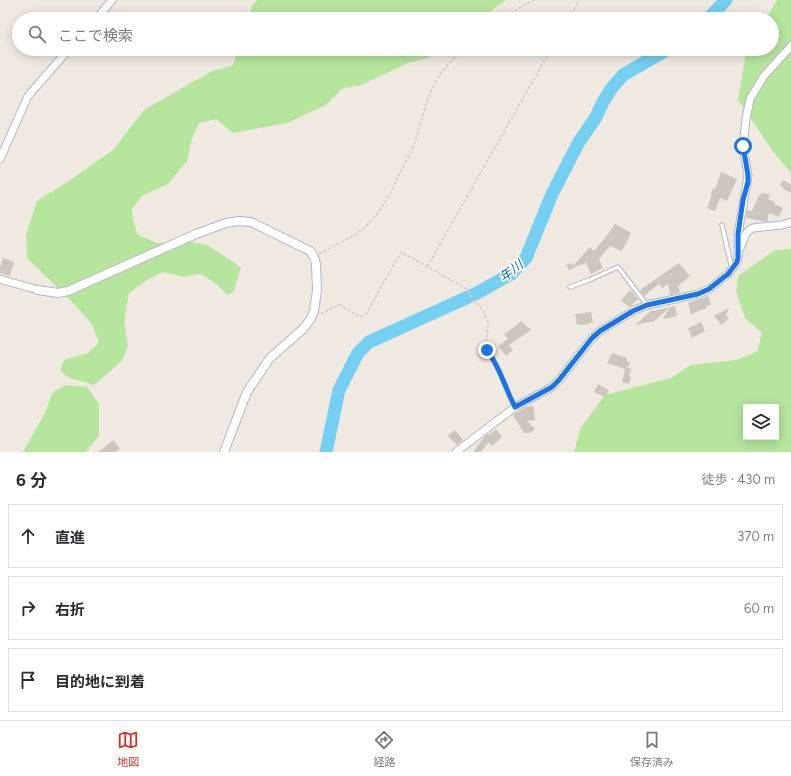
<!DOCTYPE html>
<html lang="ja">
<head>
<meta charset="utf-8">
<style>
  body { margin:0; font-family:Figtree,"Noto Sans JP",sans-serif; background:#f2f2f3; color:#2b2b33 }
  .controls { position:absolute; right:12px; bottom:12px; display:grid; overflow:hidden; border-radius:0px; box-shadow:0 2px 10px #0003 }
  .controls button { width:36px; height:36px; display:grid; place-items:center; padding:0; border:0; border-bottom:1px solid #e1e1e2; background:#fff; color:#2b2b33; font:20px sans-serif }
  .stop { position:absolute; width:12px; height:12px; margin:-9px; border:3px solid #1a73e8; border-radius:50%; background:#fff }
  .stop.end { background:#1a73e8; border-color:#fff; box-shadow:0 1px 4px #0008 }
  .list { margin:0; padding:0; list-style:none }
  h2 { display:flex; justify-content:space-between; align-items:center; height:52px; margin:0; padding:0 16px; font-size:17px }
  h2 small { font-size:13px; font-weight:400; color:#7c7c81 }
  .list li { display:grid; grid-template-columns:26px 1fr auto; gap:12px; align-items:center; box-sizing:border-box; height:64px; margin:0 8px 8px; padding:0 8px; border:1px solid #e1e1e2; border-radius:0px }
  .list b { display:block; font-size:15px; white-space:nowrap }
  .list em { font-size:13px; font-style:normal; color:#7c7c81 }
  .icon { flex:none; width:22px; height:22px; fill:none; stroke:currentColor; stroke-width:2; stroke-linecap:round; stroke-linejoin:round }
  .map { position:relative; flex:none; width:791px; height:452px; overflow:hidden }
  .search { position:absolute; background:#fff; box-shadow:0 2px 10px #0003; left:12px; right:12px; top:12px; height:44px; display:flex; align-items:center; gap:10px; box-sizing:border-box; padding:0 14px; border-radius:22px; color:#7c7c81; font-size:15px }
  .sheet { height:268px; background:#fff }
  nav { display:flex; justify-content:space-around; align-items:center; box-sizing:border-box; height:56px; border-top:1px solid #e1e1e2; background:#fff; font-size:11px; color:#7c7c81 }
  nav a { display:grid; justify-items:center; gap:2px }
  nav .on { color:#d93025 }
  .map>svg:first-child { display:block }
  .green { fill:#b6e59e; fill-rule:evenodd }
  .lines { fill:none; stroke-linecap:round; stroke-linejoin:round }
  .river { stroke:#75cff0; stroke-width:13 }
  .building { fill:#cbc7bf }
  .service-casing { stroke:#b4b7c1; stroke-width:5.5 }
  .minor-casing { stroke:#b4b7c1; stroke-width:9 }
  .tertiary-casing { stroke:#b4b7c1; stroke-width:10 }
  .path { stroke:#c9c9c9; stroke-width:1.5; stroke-dasharray:3 2; stroke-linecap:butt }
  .service { stroke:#fff; stroke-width:3.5 }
  .minor { stroke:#fff; stroke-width:7 }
  .tertiary { stroke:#fff; stroke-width:8 }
  .route { stroke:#1a73e8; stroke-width:5 }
  .labels { text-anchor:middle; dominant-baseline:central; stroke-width:3.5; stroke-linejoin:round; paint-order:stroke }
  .water-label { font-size:13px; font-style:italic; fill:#0d6fa3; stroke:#fff }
</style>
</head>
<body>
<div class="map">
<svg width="791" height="452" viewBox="0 0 791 452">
  <rect width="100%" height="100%" fill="#efe9e1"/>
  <g class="green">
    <polygon points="257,0 506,0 480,19 248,19 252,6"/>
    <polygon points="777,0 791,0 791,173 772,150 738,100 746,53 748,49 772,49 772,19 766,19"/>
    <polygon points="239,49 440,49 428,58 408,63 359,86 343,88 326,105 287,123 233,133 216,119 199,123 192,138 187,161 168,184 142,196 132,209 133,220 138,235 157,243 191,242 207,245 232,261 241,268 233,292 227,295 217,284 200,274 184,277 163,272 147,280 129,293 124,321 128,346 122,361 94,385 70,378 60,371 64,360 88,353 99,343 92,324 75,305 27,258 26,235 37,201 66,183 113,150 144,110 212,71 232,66"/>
    <path d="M791 249V452H574L581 427 605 395 671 378 691 365 736 360 757 352 762 333 745 318 736 291 738 276 775 250ZM746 407H776V437H746Z"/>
    <polygon points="66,385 87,387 99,404 99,436 86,452 23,452 45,413 53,392"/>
  </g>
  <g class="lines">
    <g class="river">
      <polyline points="708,19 726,0"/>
      <polyline points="326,452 339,390 358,353 369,342 477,293 511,274 526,258 552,194 579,142 596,117 603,102 611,89 623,75 668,49"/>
    </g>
  </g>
  <g class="building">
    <polygon points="721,172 737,179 727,201 720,198 715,211 707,208 712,194 711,194 713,188 715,189"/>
    <polygon points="783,180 791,185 791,193 782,188 783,187 780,185"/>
    <polygon points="761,193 763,194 764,193 770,195 768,199 775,202 774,204 783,208 779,217 769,213 767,222 746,218 747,210 752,211 759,195 760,196"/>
    <polygon points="615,224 631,233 622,251 610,246 599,259 603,268 591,274 586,262 583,265 582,264 569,270 566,265 572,263 573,266 590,247 594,251 609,233"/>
    <polygon points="3,258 14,262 10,276 0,273 0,268"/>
    <polygon points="679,263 690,276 678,286 680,292 670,295 668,284 662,288 659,284 644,296 640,290"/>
    <polygon points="630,290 638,299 630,307 621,301"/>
    <polygon points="708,296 711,305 706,306 707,308 691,314 688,303"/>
    <polygon points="675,306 677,316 663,319 669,308 654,321 635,325 652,310 653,311"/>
    <polygon points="729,308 726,315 729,318 722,325 714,316"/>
    <polygon points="591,312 593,322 589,323 589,324 577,325 575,314"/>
    <polygon points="521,321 531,330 509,345 513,350 506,356 498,346 508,339 504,334 518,324"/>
    <polygon points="701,322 705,331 692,338 688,328"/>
    <polygon points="612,353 627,358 626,361 630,362 628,368 631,369 629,376 631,377 629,384 622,382 625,369 607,363"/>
    <polygon points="598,384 609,390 605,397 594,392"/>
    <polygon points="533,406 535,420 527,421 535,429 530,433 524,433 513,415 526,407"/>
    <polygon points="496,429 502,437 492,446 489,442 481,452 473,452 485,436 488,434 489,435"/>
    <polygon points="455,430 463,440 457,445 448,436"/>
    <polygon points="114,440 120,449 115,452 98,452"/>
  </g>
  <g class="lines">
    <g class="service-casing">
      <g id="service">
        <polyline points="722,225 732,269"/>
        <polyline points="570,287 589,280 618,267 647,305"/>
      </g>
    </g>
    <g class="minor-casing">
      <g id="minor">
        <polyline points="96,19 112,0"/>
        <polyline points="0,159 28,96 69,49"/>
        <path d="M739 250C744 242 743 232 753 228L782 225 791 222"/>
        <polyline points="0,279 38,290"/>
        <polyline points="456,452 515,407 552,387 559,380 592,338 600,331 633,311 647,305 698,294 709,289 728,274 737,262 738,258 738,234 747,182 748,175 743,146 746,119 750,99 764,76 791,46"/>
      </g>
    </g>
    <g class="tertiary-casing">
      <polyline id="tertiary" points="38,290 58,293 68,291 196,234 226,223 239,221 251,222 310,251 314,257 316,264 317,290 314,311 310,320 303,329 270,358 247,392 224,452"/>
    </g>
    <g class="path">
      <polyline points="502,19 524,5 534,0"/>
      <polyline points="569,19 579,0"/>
      <path d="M319 254C337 244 354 238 368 224 385 208 393 187 403 167 407 159 412 150 415 142 422 120 426 96 439 76 446 66 455 57 464 49"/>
      <polyline points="427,267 551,49"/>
      <polyline points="321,314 334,307 340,305 360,317 366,314 401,252 467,289 475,302 482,309 488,322 488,328 486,343 487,350 496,363 506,388 513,402"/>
    </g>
    <use href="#service" class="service"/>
    <use href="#minor" class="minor"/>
    <use href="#tertiary" class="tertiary"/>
  </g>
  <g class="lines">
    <path class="route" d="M487 350C500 367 505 388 515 407L552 387 559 380 592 338 600 331 633 311 647 305 698 294 709 289 728 274 737 262 738 258V234L743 200 748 182V175L743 146"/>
  </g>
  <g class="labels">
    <g class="water-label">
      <text transform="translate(511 271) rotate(-38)">年川</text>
    </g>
  </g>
</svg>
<div class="controls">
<button><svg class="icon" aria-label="layers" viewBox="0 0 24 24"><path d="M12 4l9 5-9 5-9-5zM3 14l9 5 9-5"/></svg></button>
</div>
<div class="stop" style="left:743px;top:146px"></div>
<div class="stop end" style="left:487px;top:350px"></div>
<div class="search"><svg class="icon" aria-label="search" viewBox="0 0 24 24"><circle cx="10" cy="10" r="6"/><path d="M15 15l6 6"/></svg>ここで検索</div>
</div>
<section class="sheet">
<h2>6 分<small>徒歩 · 430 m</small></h2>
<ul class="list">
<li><svg class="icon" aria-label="ahead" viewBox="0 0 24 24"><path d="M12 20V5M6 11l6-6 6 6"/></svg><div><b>直進</b></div><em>370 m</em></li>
<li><svg class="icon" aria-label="right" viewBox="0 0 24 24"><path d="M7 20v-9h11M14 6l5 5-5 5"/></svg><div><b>右折</b></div><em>60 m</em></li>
<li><svg class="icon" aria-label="arrive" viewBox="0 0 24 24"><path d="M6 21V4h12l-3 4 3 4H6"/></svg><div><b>目的地に到着</b></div></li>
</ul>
</section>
<nav>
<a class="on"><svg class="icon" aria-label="map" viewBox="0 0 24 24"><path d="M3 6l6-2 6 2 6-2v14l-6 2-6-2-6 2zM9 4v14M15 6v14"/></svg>地図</a>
<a><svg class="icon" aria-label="directions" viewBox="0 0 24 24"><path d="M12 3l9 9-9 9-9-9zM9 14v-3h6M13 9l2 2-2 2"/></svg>経路</a>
<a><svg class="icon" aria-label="saved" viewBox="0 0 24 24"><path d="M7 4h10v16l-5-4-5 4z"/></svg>保存済み</a>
</nav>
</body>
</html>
